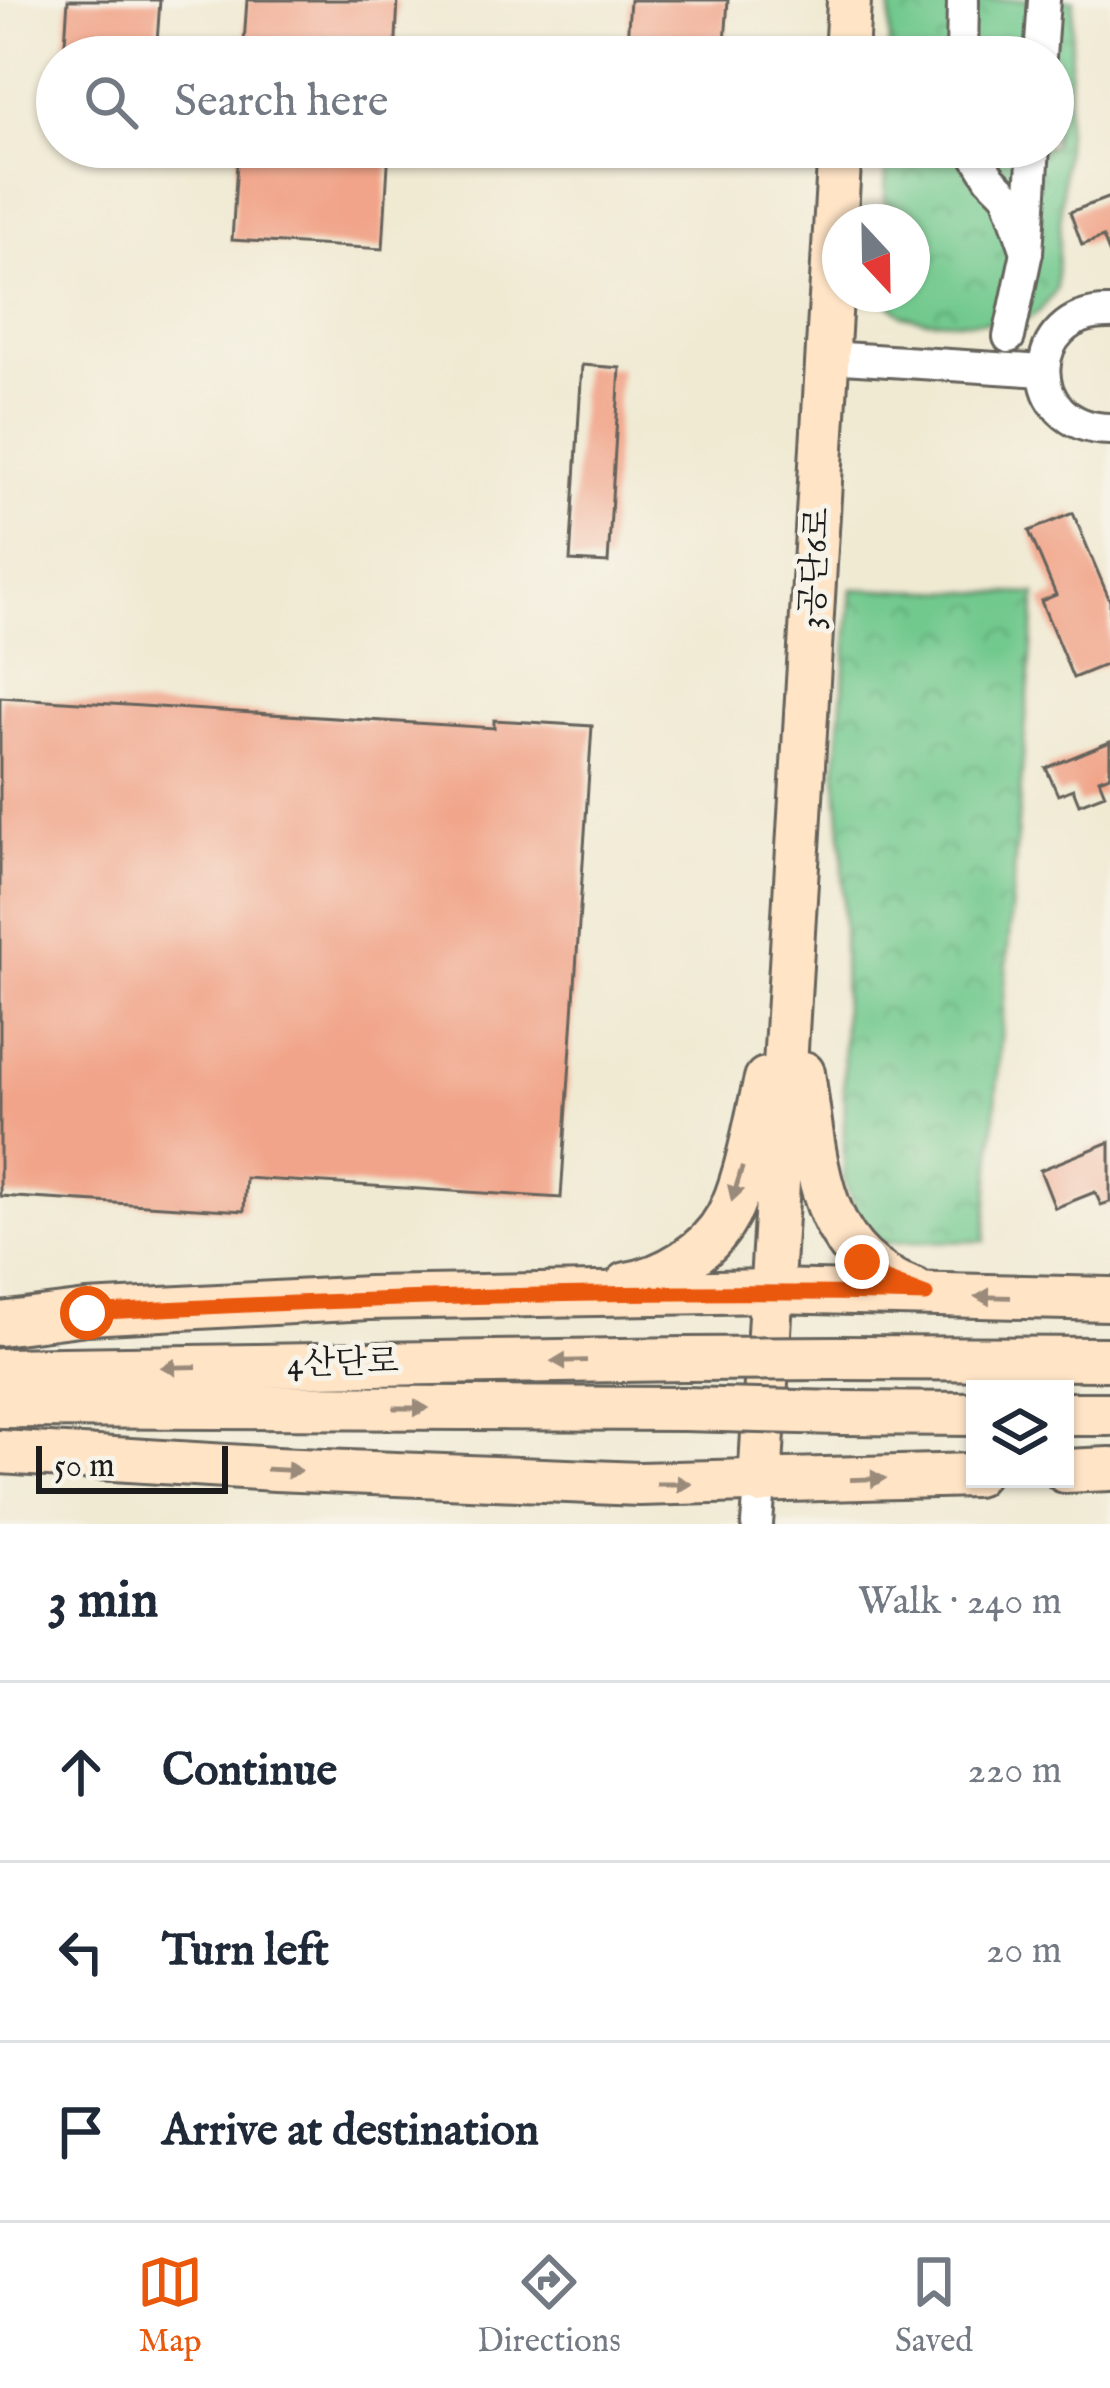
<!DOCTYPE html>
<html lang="en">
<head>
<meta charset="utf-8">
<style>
  body { margin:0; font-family:"IM FELL English","Noto Serif KR",serif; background:#f6f6f7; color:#1f2937 }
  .controls { position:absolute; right:36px; bottom:36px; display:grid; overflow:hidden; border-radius:0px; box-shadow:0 3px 9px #0004 }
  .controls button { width:108px; height:108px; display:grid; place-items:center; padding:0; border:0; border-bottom:3px solid #e0e1e3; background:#fff; color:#1f2937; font:60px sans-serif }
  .compass { position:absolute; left:822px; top:204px; width:108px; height:108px; border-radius:50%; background:#fff; box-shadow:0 3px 9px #0004; rotate:158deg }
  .scale { position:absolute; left:36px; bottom:30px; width:192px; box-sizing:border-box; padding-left:12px; border:6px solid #1c1c1c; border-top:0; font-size:33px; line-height:42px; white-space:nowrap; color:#1c1c1c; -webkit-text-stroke:9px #f7f3e8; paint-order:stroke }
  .stop { position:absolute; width:36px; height:36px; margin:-27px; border:9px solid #ea580c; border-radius:50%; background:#fff }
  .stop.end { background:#ea580c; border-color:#fff; box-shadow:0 3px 12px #0008 }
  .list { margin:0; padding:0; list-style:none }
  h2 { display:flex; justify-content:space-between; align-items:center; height:156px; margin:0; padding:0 48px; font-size:51px }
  h2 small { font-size:39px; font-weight:400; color:#747a83 }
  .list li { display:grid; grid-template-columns:78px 1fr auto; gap:36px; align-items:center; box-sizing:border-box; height:180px; padding:0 48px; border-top:3px solid #e0e1e3 }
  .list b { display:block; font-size:45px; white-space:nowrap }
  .list em { font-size:39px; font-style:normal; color:#747a83 }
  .icon { flex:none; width:66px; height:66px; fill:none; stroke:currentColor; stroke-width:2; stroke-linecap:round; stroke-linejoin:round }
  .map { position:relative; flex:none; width:1110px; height:1524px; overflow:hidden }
  .search { position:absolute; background:#fff; box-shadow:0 3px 9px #0004; left:36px; right:36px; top:36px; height:132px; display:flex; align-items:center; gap:30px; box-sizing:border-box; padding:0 42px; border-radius:66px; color:#747a83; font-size:45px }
  .sheet { height:696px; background:#fff }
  nav { display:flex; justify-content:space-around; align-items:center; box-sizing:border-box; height:168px; border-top:3px solid #e0e1e3; background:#fff; font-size:33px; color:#747a83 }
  nav a { display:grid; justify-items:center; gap:6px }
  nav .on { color:#ea580c }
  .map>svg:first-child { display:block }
  .park { fill:url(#park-crowns); stroke:#477255; stroke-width:3 }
  .building { fill:#f1a489 }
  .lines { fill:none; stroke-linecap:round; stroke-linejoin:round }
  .street-casing { stroke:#66645c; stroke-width:36 }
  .secondary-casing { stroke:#66645c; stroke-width:48 }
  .street { stroke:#fff; stroke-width:30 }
  .secondary { stroke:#ffe4c6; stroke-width:42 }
  .secondary-bridge-casing { stroke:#66645c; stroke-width:48; stroke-linecap:butt }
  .secondary-bridge { stroke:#ffe4c6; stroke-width:42 }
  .oneway { fill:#998a7a }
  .route { stroke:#ea580c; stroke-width:15 }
  .labels { text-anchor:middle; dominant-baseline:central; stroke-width:10; stroke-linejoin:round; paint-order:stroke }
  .street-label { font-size:33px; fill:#1c1c1c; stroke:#f7f3e8 }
</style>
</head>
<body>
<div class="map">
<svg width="1110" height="1524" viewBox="0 0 1110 1524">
  <defs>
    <pattern id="park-crowns" width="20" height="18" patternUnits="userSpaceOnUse" patternTransform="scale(3)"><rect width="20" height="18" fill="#72c98e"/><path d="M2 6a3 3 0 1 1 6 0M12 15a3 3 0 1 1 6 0" fill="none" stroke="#62ac7a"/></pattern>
  </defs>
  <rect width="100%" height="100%" fill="#f7f3e8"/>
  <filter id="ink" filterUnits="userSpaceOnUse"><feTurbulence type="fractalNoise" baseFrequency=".00833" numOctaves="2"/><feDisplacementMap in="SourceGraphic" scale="24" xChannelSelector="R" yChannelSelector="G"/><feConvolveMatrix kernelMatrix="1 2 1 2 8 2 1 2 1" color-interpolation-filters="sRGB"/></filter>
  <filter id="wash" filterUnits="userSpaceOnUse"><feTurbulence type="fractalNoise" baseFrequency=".004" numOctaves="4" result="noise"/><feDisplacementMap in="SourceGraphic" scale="48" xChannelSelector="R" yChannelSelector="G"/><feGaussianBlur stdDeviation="2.7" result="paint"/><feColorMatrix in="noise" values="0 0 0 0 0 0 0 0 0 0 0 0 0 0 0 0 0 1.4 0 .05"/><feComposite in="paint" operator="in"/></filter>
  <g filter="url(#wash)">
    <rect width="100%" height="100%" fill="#f0ead3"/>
    <g class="park">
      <polygon points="891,0 1074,0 1056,290 1040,311 1021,323 924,320 903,315 886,301 884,294 912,294 912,222 884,222 887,147 1053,147 1053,57 889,57"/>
      <polygon points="852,589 1036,594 985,1241 874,1243 858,1218 844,1180 843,857 836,770"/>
    </g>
    <g id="blocks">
      <g class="building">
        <polygon points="68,0 160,0 156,57 64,57"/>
        <polygon points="247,0 398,0 395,57 243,57"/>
        <polygon points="630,0 728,0 724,57 626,57"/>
        <polygon points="238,147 389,147 383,249 232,240"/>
        <polygon points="1110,197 1110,255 1103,237 1082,245 1070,212"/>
        <polygon points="582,365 620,368 608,563 570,561"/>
        <polygon points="1073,513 1110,601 1110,663 1073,678 1041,601 1056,595 1029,531"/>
        <polygon points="0,697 494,728 494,720 592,726 561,1198 246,1178 244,1211 0,1196"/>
        <polygon points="1110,742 1110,775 1099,779 1105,794 1079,804 1073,789 1058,795 1046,768"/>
        <polygon points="1110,1142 1110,1202 1101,1205 1095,1192 1055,1208 1040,1170"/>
      </g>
    </g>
  </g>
  <g filter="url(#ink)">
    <use href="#blocks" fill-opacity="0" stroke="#66645c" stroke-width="3"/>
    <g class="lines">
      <g class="street-casing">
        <g id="street">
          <polyline points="962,57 963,0"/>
          <polyline points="1040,57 1044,0"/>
          <polyline points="971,147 990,178 1007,195 1027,252 1034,147"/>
          <path d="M1110 313C1024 311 1021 428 1110 429"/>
          <polyline points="1009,337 1027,252"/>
          <polyline points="828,357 1043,371"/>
          <polyline points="757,1524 760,1483"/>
        </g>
      </g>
      <g class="secondary-casing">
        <g id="secondary">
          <polyline points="846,57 849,0"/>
          <path d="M803 1073C817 1163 816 1254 914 1290"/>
          <path d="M627 1284C665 1278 708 1252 727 1217 747 1180 755 1121 766 1079"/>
          <polyline points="0,1324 87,1313 369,1298 772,1291 1110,1299"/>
          <polyline points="836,1358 1110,1359"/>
          <polyline points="0,1370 686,1359"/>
          <polyline points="0,1406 684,1409"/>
          <polyline points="840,1413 975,1414"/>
          <polyline points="1065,1414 1110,1414"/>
          <polyline points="0,1452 275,1469 639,1484 975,1475"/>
          <polyline points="1065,1471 1110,1469"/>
          <polyline points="760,1483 840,147"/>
        </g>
      </g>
      <use href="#street" class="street"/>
      <use href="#secondary" class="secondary"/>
      <g class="secondary-bridge-casing">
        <g id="secondary-bridge">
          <polyline points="686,1359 836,1358"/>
          <polyline points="684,1409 840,1413"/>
        </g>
      </g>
      <use href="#secondary-bridge" class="secondary-bridge"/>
    </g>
    <defs><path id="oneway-solid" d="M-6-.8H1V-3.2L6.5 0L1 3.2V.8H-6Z" transform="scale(3)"/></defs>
    <g class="oneway">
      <use href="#oneway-solid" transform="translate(737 1184) rotate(107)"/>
      <use href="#oneway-solid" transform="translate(993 1297) rotate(-179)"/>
      <use href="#oneway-solid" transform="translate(569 1361) rotate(179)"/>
      <use href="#oneway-solid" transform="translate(179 1367) rotate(179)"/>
      <use href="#oneway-solid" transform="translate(411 1408)"/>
      <use href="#oneway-solid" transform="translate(284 1470) rotate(3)"/>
      <use href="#oneway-solid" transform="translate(868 1479) rotate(-2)"/>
      <use href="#oneway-solid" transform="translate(674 1484)"/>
    </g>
  </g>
  <g class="lines" filter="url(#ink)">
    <path class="route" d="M87 1313C367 1298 646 1288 926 1295L884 1279 862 1262"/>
  </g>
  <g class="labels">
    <g class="street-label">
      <text transform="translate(816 568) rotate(-87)">3공단6로</text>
      <text transform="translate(343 1364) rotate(-1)">4산단로</text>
    </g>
  </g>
</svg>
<div class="controls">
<button><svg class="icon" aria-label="layers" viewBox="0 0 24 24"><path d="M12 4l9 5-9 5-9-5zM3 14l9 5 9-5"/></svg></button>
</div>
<svg class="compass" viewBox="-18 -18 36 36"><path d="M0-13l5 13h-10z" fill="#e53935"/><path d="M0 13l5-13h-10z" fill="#747a83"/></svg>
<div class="scale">50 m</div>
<div class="stop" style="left:87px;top:1313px"></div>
<div class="stop end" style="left:862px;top:1262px"></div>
<div class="search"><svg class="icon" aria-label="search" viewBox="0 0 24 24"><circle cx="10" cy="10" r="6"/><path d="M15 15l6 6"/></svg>Search here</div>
</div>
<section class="sheet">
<h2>3 min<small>Walk · 240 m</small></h2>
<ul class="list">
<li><svg class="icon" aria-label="ahead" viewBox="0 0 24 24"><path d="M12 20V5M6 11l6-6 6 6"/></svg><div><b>Continue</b></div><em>220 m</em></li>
<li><svg class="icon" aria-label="left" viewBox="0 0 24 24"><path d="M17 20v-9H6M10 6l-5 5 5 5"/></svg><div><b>Turn left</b></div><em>20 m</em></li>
<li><svg class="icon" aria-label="arrive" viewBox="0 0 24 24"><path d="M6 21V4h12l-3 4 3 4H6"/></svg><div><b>Arrive at destination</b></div></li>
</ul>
</section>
<nav>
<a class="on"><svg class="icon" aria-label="map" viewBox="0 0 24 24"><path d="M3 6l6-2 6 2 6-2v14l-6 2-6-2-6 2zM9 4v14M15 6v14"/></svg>Map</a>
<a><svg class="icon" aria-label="directions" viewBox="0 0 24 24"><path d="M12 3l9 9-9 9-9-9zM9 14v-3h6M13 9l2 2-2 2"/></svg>Directions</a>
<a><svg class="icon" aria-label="saved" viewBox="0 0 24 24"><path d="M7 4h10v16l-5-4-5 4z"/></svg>Saved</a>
</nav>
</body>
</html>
